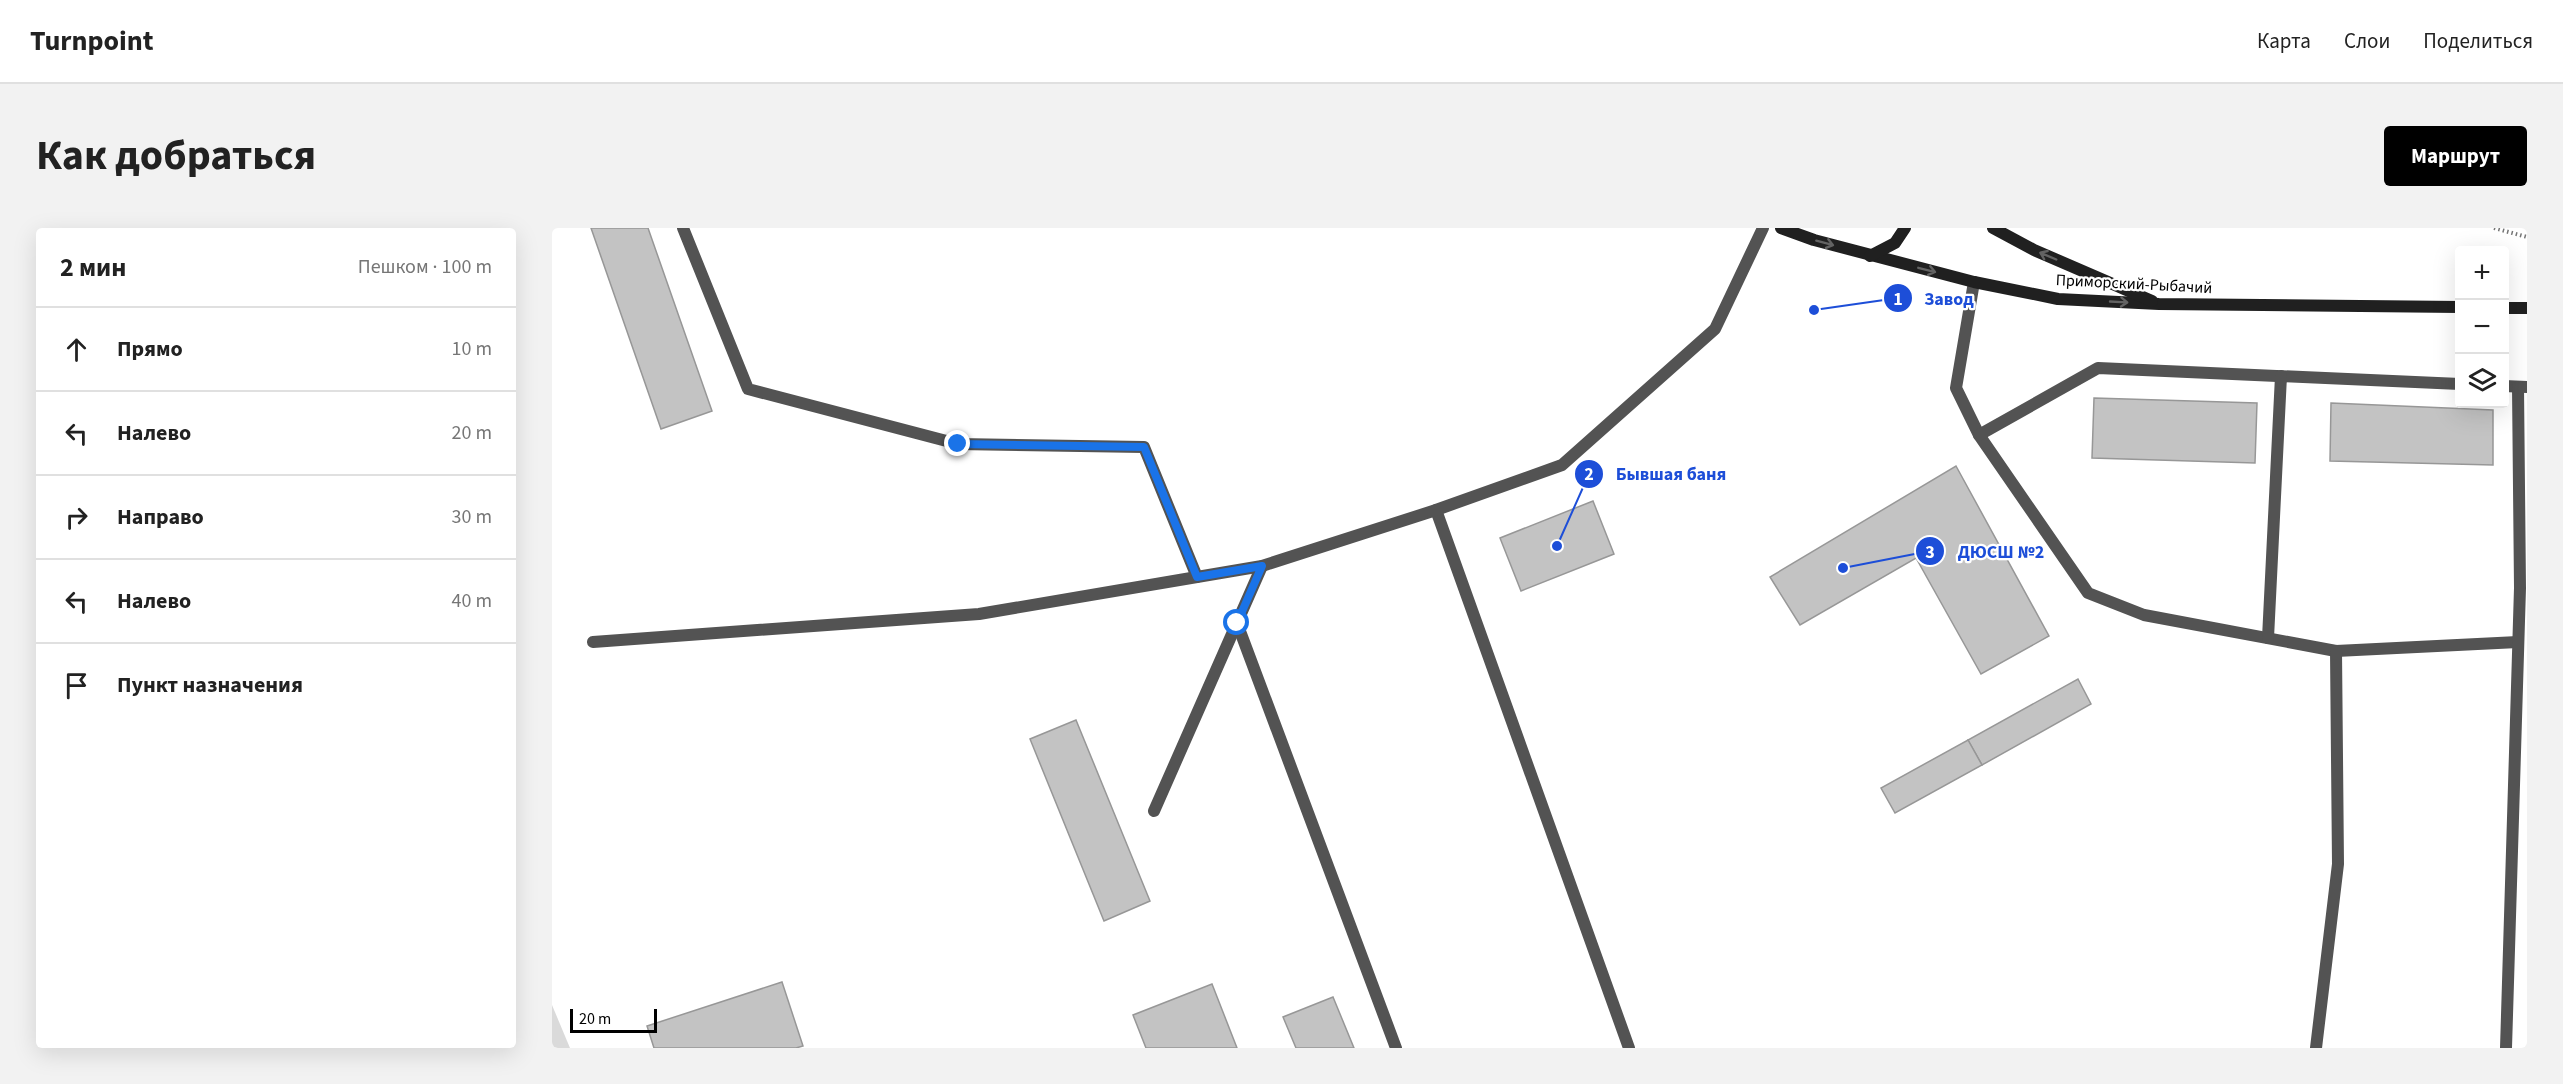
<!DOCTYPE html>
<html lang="ru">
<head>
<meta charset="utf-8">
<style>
  body { margin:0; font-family:"Source Sans 3",sans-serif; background:#f2f2f2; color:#222 }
  .controls { position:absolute; right:18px; top:18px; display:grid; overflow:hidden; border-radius:6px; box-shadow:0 6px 24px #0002 }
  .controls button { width:54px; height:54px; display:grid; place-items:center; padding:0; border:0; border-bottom:2px solid #e0e0e0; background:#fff; color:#222; font:30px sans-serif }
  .scale { position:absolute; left:18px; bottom:15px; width:87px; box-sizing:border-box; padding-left:6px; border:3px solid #000; border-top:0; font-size:16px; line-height:21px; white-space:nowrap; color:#000; -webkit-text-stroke:4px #fff; paint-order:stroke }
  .stop { position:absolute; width:18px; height:18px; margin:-14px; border:4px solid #1a73e8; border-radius:50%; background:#fff }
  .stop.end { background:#1a73e8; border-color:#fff; box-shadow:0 2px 6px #0008 }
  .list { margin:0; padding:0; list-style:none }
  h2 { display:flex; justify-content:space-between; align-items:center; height:78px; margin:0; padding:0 24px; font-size:26px }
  h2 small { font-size:20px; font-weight:400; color:#767676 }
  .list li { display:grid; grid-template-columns:39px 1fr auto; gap:18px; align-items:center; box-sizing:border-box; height:84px; padding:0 24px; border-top:2px solid #e0e0e0 }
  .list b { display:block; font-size:22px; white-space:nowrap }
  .list em { font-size:20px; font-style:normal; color:#767676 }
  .icon { flex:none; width:33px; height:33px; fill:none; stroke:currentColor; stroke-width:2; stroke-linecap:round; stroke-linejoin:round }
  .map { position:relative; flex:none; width:1975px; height:820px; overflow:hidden; border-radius:6px }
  header { display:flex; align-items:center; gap:36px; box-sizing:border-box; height:84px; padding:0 30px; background:#fff; border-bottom:2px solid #e0e0e0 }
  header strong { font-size:28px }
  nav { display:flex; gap:33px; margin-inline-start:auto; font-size:21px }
  .intro { display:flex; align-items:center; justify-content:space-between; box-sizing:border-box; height:144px; padding:0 36px }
  h1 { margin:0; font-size:42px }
  .button { padding:15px 27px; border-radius:6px; background:#000; color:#fff; font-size:21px; font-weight:700 }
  main { display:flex; gap:36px; padding:0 36px }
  aside { flex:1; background:#fff; border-radius:6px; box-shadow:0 6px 24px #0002 }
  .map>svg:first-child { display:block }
  .green { fill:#dadada }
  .building { fill:#c3c3c3; stroke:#979797; stroke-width:1.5 }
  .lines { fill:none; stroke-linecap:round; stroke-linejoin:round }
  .path { stroke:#757575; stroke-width:4; stroke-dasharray:1.5 3; stroke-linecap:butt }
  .lane { stroke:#535353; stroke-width:12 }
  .street { stroke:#535353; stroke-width:12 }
  .secondary { stroke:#202020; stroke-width:12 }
  .oneway { stroke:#636363 }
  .route { stroke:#1a73e8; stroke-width:8 }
  .labels { text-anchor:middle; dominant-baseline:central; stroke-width:4.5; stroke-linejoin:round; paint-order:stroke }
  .street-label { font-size:16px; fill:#000; stroke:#fff }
  .leader { fill:none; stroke:#1d4ed8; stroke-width:2 }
  .callout-dot { fill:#1d4ed8; stroke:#fff; stroke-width:2 }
  .mark-label { font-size:18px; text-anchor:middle; font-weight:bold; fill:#fff }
  .callout-label { font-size:18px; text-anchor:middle; font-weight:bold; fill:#1d4ed8; stroke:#fff; stroke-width:4.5; stroke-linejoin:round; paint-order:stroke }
</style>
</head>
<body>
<header>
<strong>Turnpoint</strong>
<nav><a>Карта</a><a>Слои</a><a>Поделиться</a></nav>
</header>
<div class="intro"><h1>Как добраться</h1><a class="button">Маршрут</a></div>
<main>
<aside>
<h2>2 мин<small>Пешком · 100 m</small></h2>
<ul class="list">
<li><svg class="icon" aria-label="ahead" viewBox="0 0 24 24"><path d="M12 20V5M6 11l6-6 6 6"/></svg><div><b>Прямо</b></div><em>10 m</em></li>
<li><svg class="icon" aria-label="left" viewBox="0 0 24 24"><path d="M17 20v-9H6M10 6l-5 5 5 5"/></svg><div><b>Налево</b></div><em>20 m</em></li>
<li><svg class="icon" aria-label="right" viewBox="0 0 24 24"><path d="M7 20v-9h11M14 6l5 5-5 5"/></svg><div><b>Направо</b></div><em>30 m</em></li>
<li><svg class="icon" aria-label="left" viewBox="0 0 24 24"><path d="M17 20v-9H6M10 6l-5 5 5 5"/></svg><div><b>Налево</b></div><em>40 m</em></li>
<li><svg class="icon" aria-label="arrive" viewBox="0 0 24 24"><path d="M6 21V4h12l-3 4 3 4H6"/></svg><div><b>Пункт назначения</b></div></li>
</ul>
</aside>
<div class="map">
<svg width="1975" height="820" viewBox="0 0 1975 820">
  <rect width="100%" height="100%" fill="#fff"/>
  <polygon class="green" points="0,777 18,820 0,820"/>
  <g class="building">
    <polygon points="39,0 96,0 160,183 109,201"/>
    <polygon points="1542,170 1705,175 1703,235 1540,230"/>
    <polygon points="1779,175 1941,182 1941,237 1778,233"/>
    <polygon points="1404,238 1497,408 1429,446 1364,330 1248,397 1218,349"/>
    <polygon points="1041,273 1062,326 969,363 948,310"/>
    <polygon points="1526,451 1539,476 1430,537 1416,512"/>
    <polygon points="524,492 598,673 552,693 478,511"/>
    <polygon points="1416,512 1430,537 1343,585 1329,560"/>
    <polygon points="230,754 251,818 244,820 102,820 95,798"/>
    <polygon points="660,756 685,820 594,820 581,787"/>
    <polygon points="781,769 802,820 744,820 731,789"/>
  </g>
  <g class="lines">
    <polyline class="path" points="1942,0 1975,9"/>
    <g class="lane">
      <polyline points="1422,54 1404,160 1427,207 1536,365 1592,387 1784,423 1966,414"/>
      <polyline points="1952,158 1975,159"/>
      <polyline points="1427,207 1546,140 1908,156"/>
      <polyline points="884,282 1077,820"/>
      <polyline points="685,395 844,820"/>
      <polyline points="1716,410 1729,148"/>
      <polyline points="41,414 427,386 645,349"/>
      <polyline points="602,583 710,338"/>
      <polyline points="1764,820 1786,636 1784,423"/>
      <polyline points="1954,820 1968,360 1966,159"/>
    </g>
    <polyline class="street" points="131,0 196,161 406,216 592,219 645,349 710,338 884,282 1010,237 1163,101 1211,0"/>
    <g class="secondary">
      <polyline points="1229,0 1262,12 1422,54 1506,71 1607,76 1908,79"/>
      <polyline points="1441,0 1482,22 1600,73"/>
      <polyline points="1318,28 1343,15 1353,0"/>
      <polyline points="1952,80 1975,80"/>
    </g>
  </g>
  <defs><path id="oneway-shaft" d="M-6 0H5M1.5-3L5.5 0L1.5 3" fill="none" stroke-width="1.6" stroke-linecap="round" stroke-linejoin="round" transform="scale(1.5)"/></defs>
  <g class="oneway">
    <use href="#oneway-shaft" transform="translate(1273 15) rotate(15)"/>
    <use href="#oneway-shaft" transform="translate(1496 28) rotate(-157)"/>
    <use href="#oneway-shaft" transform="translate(1375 42) rotate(14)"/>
    <use href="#oneway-shaft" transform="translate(1567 74) rotate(3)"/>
  </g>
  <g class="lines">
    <polyline class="route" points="406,216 592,219 645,349 710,338 685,395"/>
  </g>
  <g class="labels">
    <g class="street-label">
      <text transform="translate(1582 56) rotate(3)">Приморский-Рыбачий</text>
    </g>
  </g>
  <path class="leader" d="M1262 82L1346 70M1005 318L1037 246M1291 340L1378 323"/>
  <g class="callout-dot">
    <circle cx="1262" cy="82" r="6"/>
    <circle cx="1005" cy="318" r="6"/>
    <circle cx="1291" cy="340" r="6"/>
    <circle cx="1346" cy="70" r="15"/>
    <circle cx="1037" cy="246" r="15"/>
    <circle cx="1378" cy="323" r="15"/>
  </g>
  <g class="mark-label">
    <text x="1346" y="77">1</text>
    <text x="1037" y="252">2</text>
    <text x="1378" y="330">3</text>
  </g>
  <g class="callout-label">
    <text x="1397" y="77">Завод</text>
    <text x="1119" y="252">Бывшая баня</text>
    <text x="1449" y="330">ДЮСШ №2</text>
  </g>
</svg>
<div class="controls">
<button>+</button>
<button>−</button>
<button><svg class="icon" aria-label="layers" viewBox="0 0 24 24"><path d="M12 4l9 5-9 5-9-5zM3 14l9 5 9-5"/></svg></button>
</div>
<div class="scale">20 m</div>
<div class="stop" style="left:685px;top:395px"></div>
<div class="stop end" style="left:406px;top:216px"></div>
</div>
</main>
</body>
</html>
